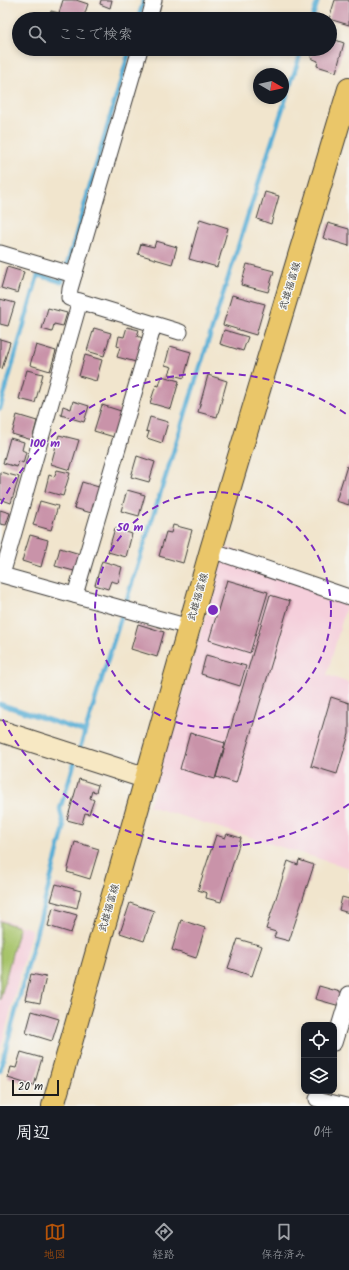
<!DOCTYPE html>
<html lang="ja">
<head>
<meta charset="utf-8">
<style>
  body { margin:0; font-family:Kalam,"Klee One",sans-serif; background:#242831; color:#f1f3f6 }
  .controls { position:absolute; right:12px; bottom:12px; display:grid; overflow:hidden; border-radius:8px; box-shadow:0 2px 6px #0003 }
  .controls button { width:36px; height:36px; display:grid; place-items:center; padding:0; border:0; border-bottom:1px solid #363941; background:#171b24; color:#f1f3f6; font:20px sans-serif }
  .compass { position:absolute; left:253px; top:68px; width:36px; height:36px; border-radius:50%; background:#171b24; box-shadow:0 2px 6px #0003; rotate:99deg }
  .scale { position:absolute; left:12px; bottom:10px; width:47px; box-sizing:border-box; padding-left:4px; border:2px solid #1c1c1c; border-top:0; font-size:11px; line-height:14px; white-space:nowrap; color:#1c1c1c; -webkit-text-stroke:3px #f6f6f2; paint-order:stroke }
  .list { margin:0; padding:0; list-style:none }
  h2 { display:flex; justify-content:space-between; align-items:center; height:52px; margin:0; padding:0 16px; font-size:17px }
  h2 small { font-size:13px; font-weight:400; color:#9ea1a6 }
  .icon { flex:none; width:22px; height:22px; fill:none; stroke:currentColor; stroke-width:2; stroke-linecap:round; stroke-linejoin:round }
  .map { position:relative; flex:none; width:349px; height:1106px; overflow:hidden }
  .search { position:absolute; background:#171b24; box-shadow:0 2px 6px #0003; left:12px; right:12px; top:12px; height:44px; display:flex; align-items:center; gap:10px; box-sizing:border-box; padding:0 14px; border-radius:22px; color:#9ea1a6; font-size:15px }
  .sheet { height:108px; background:#171b24 }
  nav { display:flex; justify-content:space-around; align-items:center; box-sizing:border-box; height:56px; border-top:1px solid #363941; background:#171b24; font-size:11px; color:#9ea1a6 }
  nav a { display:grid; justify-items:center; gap:2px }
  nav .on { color:#b45309 }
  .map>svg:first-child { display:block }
  .built { fill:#f5cfdb }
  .green { fill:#a7c46b; stroke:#627044 }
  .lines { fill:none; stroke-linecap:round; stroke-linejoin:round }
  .stream { stroke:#58aed5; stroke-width:4.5 }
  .building { fill:#c993a9 }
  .street-casing { stroke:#3c3a37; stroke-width:17 }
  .secondary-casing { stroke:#3c3a37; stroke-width:23 }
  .primary-casing { stroke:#3c3a37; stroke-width:24 }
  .street { stroke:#fff; stroke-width:15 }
  .secondary { stroke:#f7e8c3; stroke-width:21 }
  .primary { stroke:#eac669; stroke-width:22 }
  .ring { fill:none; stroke:#7b2cbf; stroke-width:2; stroke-dasharray:7 5 }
  .labels { text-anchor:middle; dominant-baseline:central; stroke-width:3; stroke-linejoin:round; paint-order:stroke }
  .street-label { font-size:10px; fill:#1c1c1c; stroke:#f6f6f2 }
  .centre { fill:#7b2cbf; stroke:#f6f6f2; stroke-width:2 }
  .ring-label { font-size:12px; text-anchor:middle; font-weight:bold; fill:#7b2cbf; stroke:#f6f6f2; stroke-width:3; stroke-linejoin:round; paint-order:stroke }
</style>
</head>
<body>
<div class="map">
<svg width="349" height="1106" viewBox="0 0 349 1106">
  <rect width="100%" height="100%" fill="#f6f6f2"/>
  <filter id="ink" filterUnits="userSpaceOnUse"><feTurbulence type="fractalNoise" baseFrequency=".025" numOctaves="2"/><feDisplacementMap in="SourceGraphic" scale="8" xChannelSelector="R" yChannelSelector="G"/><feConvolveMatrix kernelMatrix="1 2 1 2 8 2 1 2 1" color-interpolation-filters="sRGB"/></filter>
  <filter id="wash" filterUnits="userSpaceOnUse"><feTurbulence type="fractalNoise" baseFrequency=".012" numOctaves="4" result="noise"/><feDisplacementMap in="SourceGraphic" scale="16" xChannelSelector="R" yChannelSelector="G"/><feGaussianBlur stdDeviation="0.9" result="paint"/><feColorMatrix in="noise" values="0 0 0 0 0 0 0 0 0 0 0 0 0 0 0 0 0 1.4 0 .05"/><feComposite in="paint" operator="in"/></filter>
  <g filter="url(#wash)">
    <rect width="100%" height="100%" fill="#f1e5cd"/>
    <g class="built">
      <polygon points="226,547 349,591 349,596 327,675 349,683 349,868 149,806"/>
      <polygon points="0,919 32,929 0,1052"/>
    </g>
    <polygon class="green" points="0,921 19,927 0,1000"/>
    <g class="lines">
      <g class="stream">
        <polyline points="138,19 144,0"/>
        <polyline points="312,19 318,0"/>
        <polyline points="0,409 38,275 62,282 130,49"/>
        <polyline points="0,704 85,732"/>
        <polyline points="79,751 247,218 302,49"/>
        <polyline points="0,1071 64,828 60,809 75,761"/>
      </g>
    </g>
    <g id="blocks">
      <g class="building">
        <polygon points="63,0 76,0 88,4 83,19 49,19 51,11 59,13"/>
        <polygon points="101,0 112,0 110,8 100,4"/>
        <polygon points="335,0 349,0 349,25 329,19"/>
        <polygon points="330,38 344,43 336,72 317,66 318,61 311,58 313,50 321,52 322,49 330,49"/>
        <polygon points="265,192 279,196 271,224 257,219"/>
        <polygon points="200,219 228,228 217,267 189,259"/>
        <polygon points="328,223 349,229 349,246 323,238"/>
        <polygon points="156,241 177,247 172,264 138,254 141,244 154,247"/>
        <polygon points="247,264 274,271 268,292 241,285"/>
        <polygon points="7,267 24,272 18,293 1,288"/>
        <polygon points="232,295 265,304 256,335 223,325"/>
        <polygon points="0,299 15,303 8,326 0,324"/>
        <polygon points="48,308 67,313 63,326 54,324 52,332 42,329"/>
        <polygon points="127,327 139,330 137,336 143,338 136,362 117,357 120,347 117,346 119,336 124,337"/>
        <polygon points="94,328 111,333 104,356 87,351"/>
        <polygon points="224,330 248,337 243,351 220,344"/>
        <polygon points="0,339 10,342 2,369 0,368"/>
        <polygon points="36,345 56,351 50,371 30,365"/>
        <polygon points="170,346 191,352 184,378 169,374 172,367 165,365"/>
        <polygon points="85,355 102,360 96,381 79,376"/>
        <polygon points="27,370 43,374 35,403 19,399"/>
        <polygon points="208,375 227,381 217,417 198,412"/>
        <polygon points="162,376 179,381 171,409 150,403 156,385 159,386"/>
        <polygon points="73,401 89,406 84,422 61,415 63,406 71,409"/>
        <polygon points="102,405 121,411 114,437 94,431"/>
        <polygon points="17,415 37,421 32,440 12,434"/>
        <polygon points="150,417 168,422 162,443 147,438 149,432 146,431"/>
        <polygon points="59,435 79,440 70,470 51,464"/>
        <polygon points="10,438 24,442 22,450 26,452 23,463 19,461 17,467 3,463"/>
        <polygon points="137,456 155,462 149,482 131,477"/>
        <polygon points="347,466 349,466 349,505 336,501"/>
        <polygon points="57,470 70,473 63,496 45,491 49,475 54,477"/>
        <polygon points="0,472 19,477 11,503 0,499"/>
        <polygon points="82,482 102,488 95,514 74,508"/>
        <polygon points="127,490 145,495 139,516 121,511"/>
        <polygon points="40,501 58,506 51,530 33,525"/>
        <polygon points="0,510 10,513 6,525 0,524"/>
        <polygon points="173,525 192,530 183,563 159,556 166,532 171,533"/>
        <polygon points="115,528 132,534 126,557 108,552"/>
        <polygon points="30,535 48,540 41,567 22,561"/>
        <polygon points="60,548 80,554 74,571 55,566"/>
        <polygon points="102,561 122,567 118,583 111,581 108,589 95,585"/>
        <polygon points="227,580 268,592 250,653 209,640"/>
        <polygon points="270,595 290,601 236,783 216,777"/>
        <polygon points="138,624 164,632 157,657 131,649"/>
        <polygon points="206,655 246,666 240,686 201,674"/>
        <polygon points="331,697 349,703 349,734 337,774 311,766"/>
        <polygon points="190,733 225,743 215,779 180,769"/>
        <polygon points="79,779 98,785 96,792 92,791 90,798 94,800 89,814 85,813 82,824 67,820"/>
        <polygon points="227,834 241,838 221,902 206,898 207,893 198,890 216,835 225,838"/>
        <polygon points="75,842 99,849 90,879 67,872"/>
        <polygon points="299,860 314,865 289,941 274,937 276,932 266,929 288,861 298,865"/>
        <polygon points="56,884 81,891 77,908 51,901"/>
        <polygon points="342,897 349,899 349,913 339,910"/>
        <polygon points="130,903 154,911 144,941 120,933"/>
        <polygon points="53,908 77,915 71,933 48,926"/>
        <polygon points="181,920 205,928 196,958 172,950"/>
        <polygon points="238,939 262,946 252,976 228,968"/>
        <polygon points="31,974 46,977 40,1003 25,1000"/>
        <polygon points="319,986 344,993 340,1006 315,999"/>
        <polygon points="32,1011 59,1019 52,1041 26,1033"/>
        <polygon points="21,1052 42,1058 34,1086 8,1078 11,1067 16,1068"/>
      </g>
    </g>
  </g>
  <g filter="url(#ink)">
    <use href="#blocks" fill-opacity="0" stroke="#3c3a37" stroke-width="1"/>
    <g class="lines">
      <g class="street-casing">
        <g id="street">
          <polyline points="149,19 154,0"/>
          <polyline points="140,49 70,289 69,298 180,332"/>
          <polyline points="0,253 74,275"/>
          <polyline points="80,301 2,575 189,627"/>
          <polyline points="211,550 349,597"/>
          <polyline points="75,595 154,325"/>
          <polyline points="334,1043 349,994"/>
          <polyline points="317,1099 346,1106"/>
        </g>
      </g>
      <g class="secondary-casing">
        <polyline id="secondary" points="0,731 146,778"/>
      </g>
      <g class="primary-casing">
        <polyline id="primary" points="53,1106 211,550 349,89"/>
      </g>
      <use href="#street" class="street"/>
      <use href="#secondary" class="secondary"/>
      <use href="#primary" class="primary"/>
    </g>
  </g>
  <g class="ring">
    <circle cx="213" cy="610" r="118"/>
    <path d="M349 804A237 237 0 0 1 1 716M1 504A237 237 0 0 1 349 416"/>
  </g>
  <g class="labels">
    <g class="street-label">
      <text transform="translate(290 286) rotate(-73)">武雄福富線</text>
      <text transform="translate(198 597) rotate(-74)">武雄福富線</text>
      <text transform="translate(109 908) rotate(-74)">武雄福富線</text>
    </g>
  </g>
  <circle cx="213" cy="610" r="6" class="centre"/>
  <g class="ring-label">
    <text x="45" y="447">100 m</text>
    <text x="130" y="531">50 m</text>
  </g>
</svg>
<div class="controls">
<button><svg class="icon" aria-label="locate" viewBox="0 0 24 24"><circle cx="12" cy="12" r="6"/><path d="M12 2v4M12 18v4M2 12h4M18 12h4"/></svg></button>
<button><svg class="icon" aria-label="layers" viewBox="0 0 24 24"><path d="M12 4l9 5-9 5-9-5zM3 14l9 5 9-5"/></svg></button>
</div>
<svg class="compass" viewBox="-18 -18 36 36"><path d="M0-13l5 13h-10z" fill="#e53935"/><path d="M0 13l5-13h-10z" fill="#9ea1a6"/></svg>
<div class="scale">20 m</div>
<div class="search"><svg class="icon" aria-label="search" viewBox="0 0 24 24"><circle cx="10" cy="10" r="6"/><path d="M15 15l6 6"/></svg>ここで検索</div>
</div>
<section class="sheet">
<h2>周辺<small>0件</small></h2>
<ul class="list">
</ul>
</section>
<nav>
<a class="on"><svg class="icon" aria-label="map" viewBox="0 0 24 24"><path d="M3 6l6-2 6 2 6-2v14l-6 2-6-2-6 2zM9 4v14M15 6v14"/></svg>地図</a>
<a><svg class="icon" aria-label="directions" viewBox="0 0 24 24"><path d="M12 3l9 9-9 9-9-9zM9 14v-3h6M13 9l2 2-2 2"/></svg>経路</a>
<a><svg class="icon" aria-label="saved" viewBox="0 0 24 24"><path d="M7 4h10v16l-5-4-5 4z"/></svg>保存済み</a>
</nav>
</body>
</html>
